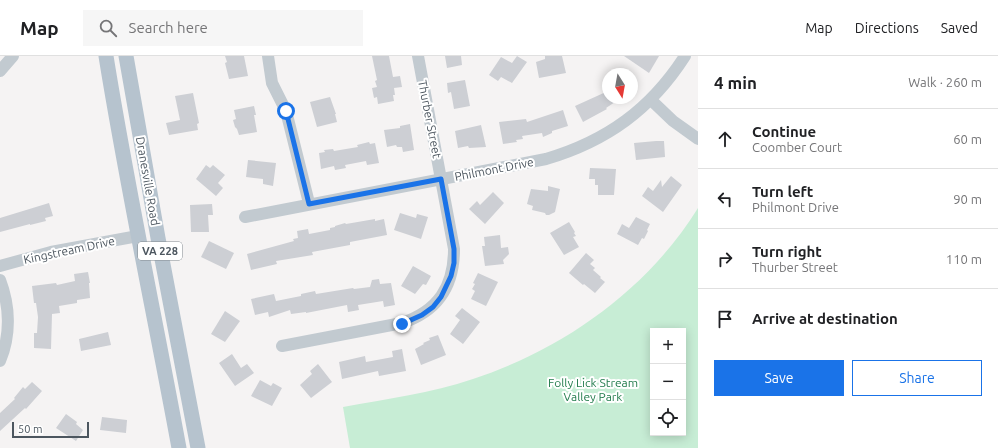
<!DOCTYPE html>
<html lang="en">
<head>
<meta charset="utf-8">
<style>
  body { margin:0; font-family:Ubuntu,sans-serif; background:#f6f6f6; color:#202124 }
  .controls { position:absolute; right:12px; bottom:12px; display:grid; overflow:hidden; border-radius:0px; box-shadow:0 2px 10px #0003 }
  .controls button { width:36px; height:36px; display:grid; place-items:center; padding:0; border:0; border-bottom:1px solid #e0e0e0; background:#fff; color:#202124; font:20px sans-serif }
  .compass { position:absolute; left:602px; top:12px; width:36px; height:36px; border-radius:50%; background:#fff; box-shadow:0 2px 10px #0003; rotate:169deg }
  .scale { position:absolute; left:12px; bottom:10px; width:77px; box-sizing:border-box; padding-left:4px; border:2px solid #4c565f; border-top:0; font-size:11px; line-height:14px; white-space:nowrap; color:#4c565f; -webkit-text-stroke:3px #fff; paint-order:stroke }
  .stop { position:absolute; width:12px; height:12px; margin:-9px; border:3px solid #1a73e8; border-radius:50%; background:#fff }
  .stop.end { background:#1a73e8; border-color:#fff; box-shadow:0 1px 4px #0008 }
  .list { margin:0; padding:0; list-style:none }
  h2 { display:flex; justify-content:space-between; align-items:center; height:52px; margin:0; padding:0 16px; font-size:17px }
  h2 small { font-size:13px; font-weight:400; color:#757577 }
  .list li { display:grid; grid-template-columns:26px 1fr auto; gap:12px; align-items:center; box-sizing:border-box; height:60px; padding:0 16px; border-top:1px solid #e0e0e0 }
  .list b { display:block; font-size:15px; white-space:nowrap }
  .list p { margin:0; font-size:13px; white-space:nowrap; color:#757577 }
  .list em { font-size:13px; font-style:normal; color:#757577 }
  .actions { display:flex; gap:8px; padding:12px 16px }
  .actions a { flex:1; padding:9px 0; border:1px solid #1a73e8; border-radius:0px; text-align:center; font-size:14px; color:#1a73e8 }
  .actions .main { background:#1a73e8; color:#fff }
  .icon { flex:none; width:22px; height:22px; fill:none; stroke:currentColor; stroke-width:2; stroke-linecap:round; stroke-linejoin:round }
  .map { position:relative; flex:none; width:698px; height:392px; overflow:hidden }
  header { display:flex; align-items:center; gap:24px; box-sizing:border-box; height:56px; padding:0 20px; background:#fff; border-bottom:1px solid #e0e0e0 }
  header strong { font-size:19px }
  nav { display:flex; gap:22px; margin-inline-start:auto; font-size:14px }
  .search { width:280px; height:36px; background:#f6f6f6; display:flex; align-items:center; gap:10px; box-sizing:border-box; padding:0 14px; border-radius:0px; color:#757577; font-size:15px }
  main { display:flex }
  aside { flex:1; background:#fff }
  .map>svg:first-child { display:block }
  .green { fill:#c7edd5; fill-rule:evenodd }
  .building { fill:#cdcfd4 }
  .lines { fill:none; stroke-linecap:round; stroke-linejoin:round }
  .minor { stroke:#c2cad0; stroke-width:12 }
  .major { stroke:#b6c3ce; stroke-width:15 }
  .route { stroke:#1a73e8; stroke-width:5 }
  .labels { text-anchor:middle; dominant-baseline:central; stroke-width:4; stroke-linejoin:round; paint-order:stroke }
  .shield { fill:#fff; stroke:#82898f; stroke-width:1 }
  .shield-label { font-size:11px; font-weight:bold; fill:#4c565f }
  .street-label { font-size:12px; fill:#4c565f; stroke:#fff }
  .park-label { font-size:12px; fill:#227b4c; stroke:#fff }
</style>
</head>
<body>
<header>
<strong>Map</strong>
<div class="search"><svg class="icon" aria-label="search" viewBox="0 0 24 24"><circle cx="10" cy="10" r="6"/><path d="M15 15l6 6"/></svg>Search here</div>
<nav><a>Map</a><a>Directions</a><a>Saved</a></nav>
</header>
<main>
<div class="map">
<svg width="698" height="392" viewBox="0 0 698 392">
  <rect width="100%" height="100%" fill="#f5f3f3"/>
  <path class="green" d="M698 152V392H350L343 351C387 343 431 337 473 323 564 293 648 233 698 152ZM653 275H683V377H653Z"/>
  <g class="building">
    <polygon points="225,0 244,0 248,20 229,23 225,7 227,6"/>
    <polygon points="372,0 389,0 393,21 400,20 402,31 394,32 395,39 393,39 394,45 378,48 377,41 374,42 372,32 377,31 375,25 377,24"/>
    <polygon points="445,0 461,0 462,9 447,12"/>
    <polygon points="517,0 527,6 512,27 501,21 498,25 489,19 501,1 512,7"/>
    <polygon points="545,0 562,0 566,17 539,22 536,6 545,3"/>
    <polygon points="624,0 659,0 649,17"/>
    <polygon points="465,24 470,50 454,53 451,36 448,37 447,27"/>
    <polygon points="608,35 608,42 621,42 606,52 607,53 583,66 575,50"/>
    <polygon points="193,37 199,67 197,68 198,74 169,79 166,67 180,64 175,40"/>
    <polygon points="330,41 336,58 335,58 337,66 317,71 310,46"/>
    <polygon points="254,50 256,59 254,59 257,76 239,79 237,73 235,71 233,64 236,63 234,54"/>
    <polygon points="563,54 568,70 552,75 552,77 543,81 542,77 522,80 523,83 516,84 517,86 503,88 499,66 526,63 527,66"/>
    <polygon points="410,68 414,94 403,96 402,91 397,91 396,89 387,91 384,74 400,72 400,70"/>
    <polygon points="481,69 486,91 469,92 468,90 458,92 455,75"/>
    <polygon points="656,85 664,85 665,101 636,104 634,87"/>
    <polygon points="369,86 370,88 375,87 379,107 367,109 366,105 345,109 346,112 335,114 334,110 321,113 319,97 325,96 324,94 333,93 334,95 358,91 357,89"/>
    <polygon points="248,104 276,107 273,130 263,128 263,123 246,121"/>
    <polygon points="206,109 210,112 213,109 225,119 218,127 223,132 216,140 196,123"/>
    <polygon points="590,112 616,113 614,139 598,139 598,129 595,129 595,123 589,123"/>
    <polygon points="671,120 682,129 663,156 642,140 648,131 653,135 661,124 662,131"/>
    <polygon points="548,130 560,133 555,156 549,159 546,159 545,157 532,154 533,150 527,148 531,133 548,135"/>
    <polygon points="493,136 504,147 485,168 469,153 477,145 480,149"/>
    <polygon points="49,147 53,160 45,162 46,165 30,169 30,168 0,176 0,162"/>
    <polygon points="212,148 213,159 208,159 209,176 191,176 190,149"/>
    <polygon points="400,157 416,162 417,158 428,161 421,183 394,174"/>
    <polygon points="636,161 650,168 647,174 648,175 644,183 642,182 638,189 617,178 622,168 629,172"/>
    <polygon points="375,163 375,165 384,163 387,179 350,186 350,189 312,196 313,199 276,205 277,208 251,214 247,198 294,185 293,183 298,182 297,175 308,173 309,178 330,174 330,172 335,171 335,170 345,167 346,168"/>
    <polygon points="569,166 575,176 574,177 576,180 573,181 579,191 564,199 550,177"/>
    <polygon points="500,179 501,192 508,191 509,198 503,204 504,208 485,210 482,190 485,190 484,181"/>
    <polygon points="209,185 234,197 226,213 201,201"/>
    <polygon points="586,197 594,204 590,208 595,212 593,214 601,221 600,222 605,226 595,237 584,228 583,229 569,217"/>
    <polygon points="413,210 431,220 426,229 423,228 415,238 401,230"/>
    <polygon points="88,216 90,227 89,227 90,242 77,244 77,247 59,250 60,257 52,258 51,293 34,292 34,277 37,277 38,261 36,247 34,247 32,230 56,227 57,229 75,225 74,218"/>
    <polygon points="478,217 498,226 486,250 471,243 475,235 472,233 475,228 473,227"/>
    <polygon points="379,223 380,228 391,227 395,249 384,251 383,245 358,249 359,254 348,256 347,249 306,257 306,256 291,258 290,254 269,261 268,256 255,259 251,243 274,238 276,245 301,240 301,238 315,235 316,238 353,232 354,233 370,231 372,224"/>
    <polygon points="462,252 480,266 463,288 450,278 460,264 455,260"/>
    <polygon points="225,255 240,265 225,286 211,278"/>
    <polygon points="108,276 111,289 81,295 79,283"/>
    <polygon points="438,279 446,299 421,309 415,293 424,288 423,287 430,284 429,282"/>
    <polygon points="402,293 406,315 379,320 378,315 342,323 339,306 365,300 366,306 393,301 392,295"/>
    <polygon points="232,298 241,312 247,308 254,317 235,330 219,307"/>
    <polygon points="318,308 332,326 311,342 300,329 312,318 310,315"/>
    <polygon points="260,324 271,330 273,327 282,332 272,350 251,340"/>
    <polygon points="32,326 42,335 26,353 25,352 0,375 0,357 15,343 14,342 23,331 25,333"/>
    <polygon points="66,358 77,366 76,368 83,374 76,385 56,372"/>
    <polygon points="102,361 127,364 126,377 100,374"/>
  </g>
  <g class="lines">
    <g class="minor">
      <polyline points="268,0 272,27 286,55 309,147"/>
      <polyline points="0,15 13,0"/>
      <polyline points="651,44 673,65 698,83"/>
      <path d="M245 161 546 103C607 85 651 53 685 0"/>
      <polyline points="0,210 51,196 138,180"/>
      <path d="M0 224C10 250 11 279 0 305"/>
      <path d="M282 290 402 267C438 255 454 231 454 193L418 0"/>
    </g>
    <g class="major">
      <path d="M106 0C127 131 155 261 179 392"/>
      <polyline points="126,0 158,182 198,392"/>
    </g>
  </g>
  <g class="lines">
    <polyline class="route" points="286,55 309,148 441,123 454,193 454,207 451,220 441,241 433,251 422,259 402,268"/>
  </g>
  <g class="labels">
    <rect class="shield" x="138" y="186" width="44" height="18" rx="3"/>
    <g class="shield-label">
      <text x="160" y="195">VA 228</text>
    </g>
    <g class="street-label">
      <text transform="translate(430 63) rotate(79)">Thurber Street</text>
      <text transform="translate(494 113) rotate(-11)">Philmont Drive</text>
      <text transform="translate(148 125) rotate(80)">Dranesville Road</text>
      <text transform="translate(69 194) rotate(-12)">Kingstream Drive</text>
    </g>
    <g class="park-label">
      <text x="593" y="326">Folly Lick Stream<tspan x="593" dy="14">Valley Park</tspan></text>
    </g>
  </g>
</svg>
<div class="controls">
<button>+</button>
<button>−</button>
<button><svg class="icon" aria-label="locate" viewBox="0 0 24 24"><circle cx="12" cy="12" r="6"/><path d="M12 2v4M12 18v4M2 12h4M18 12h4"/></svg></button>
</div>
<svg class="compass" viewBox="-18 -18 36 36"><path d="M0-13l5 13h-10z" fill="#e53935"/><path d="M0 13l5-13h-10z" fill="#757577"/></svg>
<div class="scale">50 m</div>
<div class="stop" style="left:286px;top:55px"></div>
<div class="stop end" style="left:402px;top:268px"></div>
</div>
<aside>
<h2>4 min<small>Walk · 260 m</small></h2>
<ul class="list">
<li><svg class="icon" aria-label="ahead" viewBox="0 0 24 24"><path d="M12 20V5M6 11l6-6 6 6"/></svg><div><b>Continue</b><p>Coomber Court</p></div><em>60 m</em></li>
<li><svg class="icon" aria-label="left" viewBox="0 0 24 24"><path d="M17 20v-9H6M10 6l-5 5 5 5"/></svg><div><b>Turn left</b><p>Philmont Drive</p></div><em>90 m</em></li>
<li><svg class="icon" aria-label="right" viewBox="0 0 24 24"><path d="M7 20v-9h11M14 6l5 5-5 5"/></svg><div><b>Turn right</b><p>Thurber Street</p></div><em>110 m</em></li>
<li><svg class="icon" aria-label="arrive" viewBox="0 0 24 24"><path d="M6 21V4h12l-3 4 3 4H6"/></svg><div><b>Arrive at destination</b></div></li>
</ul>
<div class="actions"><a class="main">Save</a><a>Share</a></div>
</aside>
</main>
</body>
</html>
